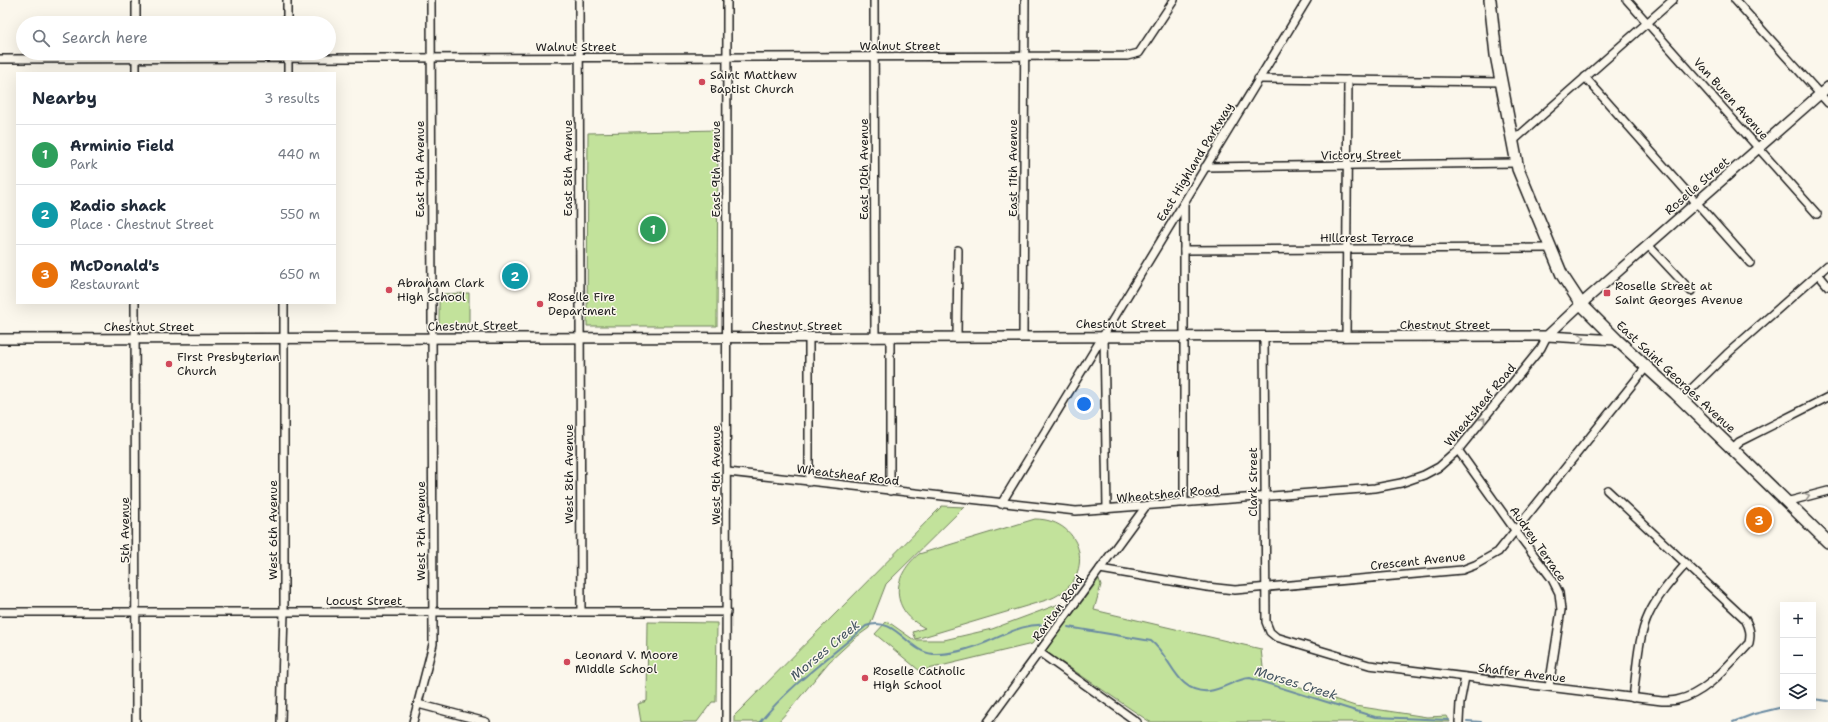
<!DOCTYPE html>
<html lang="en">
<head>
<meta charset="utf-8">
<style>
  body { margin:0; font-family:"Shantell Sans",sans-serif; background:#f6f6f7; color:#1f2937 }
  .controls { position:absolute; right:12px; bottom:12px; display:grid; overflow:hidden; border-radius:0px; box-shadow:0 4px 16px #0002 }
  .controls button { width:36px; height:36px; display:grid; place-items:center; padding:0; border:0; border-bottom:1px solid #e0e1e3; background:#fff; color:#1f2937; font:20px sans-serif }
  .you { position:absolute; left:1084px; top:404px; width:14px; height:14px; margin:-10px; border:3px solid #fff; border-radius:50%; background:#1a73e8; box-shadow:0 0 0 6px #1a73e833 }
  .badge { display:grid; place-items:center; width:26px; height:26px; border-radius:50%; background:#ea580c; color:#fff; font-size:13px; font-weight:700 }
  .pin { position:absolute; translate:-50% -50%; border:2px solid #fff; box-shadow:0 1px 4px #0006 }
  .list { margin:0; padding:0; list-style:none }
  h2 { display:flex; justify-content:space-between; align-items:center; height:52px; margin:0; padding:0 16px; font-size:17px }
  h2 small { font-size:13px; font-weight:400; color:#747a83 }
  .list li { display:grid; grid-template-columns:26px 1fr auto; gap:12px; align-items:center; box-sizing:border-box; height:60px; padding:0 16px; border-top:1px solid #e0e1e3 }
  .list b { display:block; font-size:15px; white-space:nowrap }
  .list p { margin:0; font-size:13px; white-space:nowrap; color:#747a83 }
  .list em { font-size:13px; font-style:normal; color:#747a83 }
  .icon { flex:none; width:22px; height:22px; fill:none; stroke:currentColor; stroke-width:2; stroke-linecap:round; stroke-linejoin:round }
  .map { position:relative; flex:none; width:1828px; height:722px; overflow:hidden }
  .search { position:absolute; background:#fff; box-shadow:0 4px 16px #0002; left:16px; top:16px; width:320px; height:44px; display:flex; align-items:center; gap:10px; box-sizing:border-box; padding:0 14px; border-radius:22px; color:#747a83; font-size:15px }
  .panel { position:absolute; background:#fff; box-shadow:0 4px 16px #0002; left:16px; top:72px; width:320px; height:232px; border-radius:0px }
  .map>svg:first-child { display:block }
  .green { fill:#c2e29b; stroke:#6f7f5c }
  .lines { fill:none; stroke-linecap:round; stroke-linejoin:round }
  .stream { stroke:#698aa2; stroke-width:2 }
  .minor-casing { stroke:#1c1c1c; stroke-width:10 }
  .tertiary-casing { stroke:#1c1c1c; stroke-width:12 }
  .secondary-casing { stroke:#1c1c1c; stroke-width:14 }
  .minor { stroke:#fbf7ec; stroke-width:7 }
  .tertiary { stroke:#fbf7ec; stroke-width:9 }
  .secondary { stroke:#fbf7ec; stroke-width:11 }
  .oneway { stroke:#97948e }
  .poi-dot { fill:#d1495b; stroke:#fbf7ec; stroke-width:1.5 }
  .labels { text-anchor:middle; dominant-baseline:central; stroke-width:3; stroke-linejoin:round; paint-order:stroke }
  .street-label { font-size:12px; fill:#1c1c1c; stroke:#fbf7ec }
  .poi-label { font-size:12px; fill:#1c1c1c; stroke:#fbf7ec; text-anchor:start }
  .water-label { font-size:13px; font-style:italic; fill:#42535f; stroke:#fbf7ec }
</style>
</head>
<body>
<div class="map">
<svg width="1828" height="722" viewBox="0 0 1828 722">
  <rect width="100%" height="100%" fill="#fbf7ec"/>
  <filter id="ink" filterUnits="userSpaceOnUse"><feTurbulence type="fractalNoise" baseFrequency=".025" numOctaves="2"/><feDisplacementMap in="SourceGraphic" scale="8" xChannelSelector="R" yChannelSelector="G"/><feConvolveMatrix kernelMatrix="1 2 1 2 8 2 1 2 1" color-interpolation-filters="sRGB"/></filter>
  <g filter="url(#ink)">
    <g class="green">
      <polygon points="718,130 717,326 587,326 588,133"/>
      <polygon points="469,293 469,327 439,328 439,294"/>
      <polygon points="942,506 964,507 886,584 869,628 855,638 829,662 791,708 778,722 734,722 734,716"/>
      <path d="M1035 519C1085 519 1097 580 1050 599L916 639 913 632 925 628C891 611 890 578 919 554Z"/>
      <polygon points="1099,579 1101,585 1094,610 1261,649 1264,676 1355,706 1427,717 1447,716 1450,722 1150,722 1045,651"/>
      <polygon points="1062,603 1032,644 920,671 875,634 887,621 914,640 944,640 992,629"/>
      <polygon points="648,622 717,623 716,702 712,702 697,722 641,722 638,704 647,701"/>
    </g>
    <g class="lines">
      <g class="stream">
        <path d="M1068 627 1151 641C1172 657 1176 694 1209 691 1224 689 1238 678 1250 678L1375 717 1449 720"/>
        <polyline points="1813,699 1828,701"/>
        <polyline points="1467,721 1481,722"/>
        <path d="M760 722C790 685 830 657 866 626 896 615 907 652 933 654 950 655 972 648 987 642 1007 634 1024 623 1046 625"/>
        <polyline points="1733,722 1754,714 1783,707"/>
      </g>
      <g class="minor-casing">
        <g id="minor">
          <polyline points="136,0 136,23"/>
          <polyline points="287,0 287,23"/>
          <polyline points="579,0 581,611"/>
          <polyline points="874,0 875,338"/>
          <polyline points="1627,0 1817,214"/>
          <polyline points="1735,0 1828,103"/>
          <polyline points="136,53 136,73"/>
          <polyline points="0,59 1127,56 1139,53 1174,0"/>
          <polyline points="288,73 288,53"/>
          <polyline points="1585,77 1750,263"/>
          <polyline points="1258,79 1501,82"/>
          <polyline points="1513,141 1673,0"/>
          <polyline points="1205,167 1517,163"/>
          <polyline points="1184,204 1184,503"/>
          <polyline points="1648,245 1691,291"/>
          <polyline points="1184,250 1550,248"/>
          <polyline points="1818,274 1828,286"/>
          <polyline points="135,303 136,722"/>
          <polyline points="957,336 958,250"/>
          <polyline points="1023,336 1025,0"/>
          <polyline points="1104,336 1107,509"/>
          <path d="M1264 336 1266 622 1270 632 1276 637 1369 665 1662 701C1667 701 1672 701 1677 700 1707 694 1729 664 1749 643 1751 634 1750 628 1745 619L1607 490"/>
          <polyline points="1346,337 1348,80"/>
          <polyline points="890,338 890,491"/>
          <polyline points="1681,399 1727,354 1828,265"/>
          <polyline points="1732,449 1739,442 1828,397"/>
          <polyline points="1458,450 1515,530 1552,579 1559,593 1561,610 1549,687"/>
          <polyline points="728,472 1076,511 1375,488 1401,483 1424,475 1439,467 1458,450 1541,348 1547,336"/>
          <polyline points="809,482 809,338"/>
          <polyline points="1786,502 1828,491"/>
          <polyline points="1001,504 1307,0"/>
          <polyline points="1100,569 1207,587 1235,590 1462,570 1475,565 1498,552 1647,366"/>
          <polyline points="0,612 727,612"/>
          <polyline points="1039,652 1137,722"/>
          <path d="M1633 698C1637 670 1637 639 1649 614 1658 595 1672 580 1685 565"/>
          <polyline points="418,704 486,722"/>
          <polyline points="281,722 284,612 284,303"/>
          <polyline points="413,722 433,644 431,0"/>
          <polyline points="726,722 727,0"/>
          <polyline points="988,722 1146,506"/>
          <polyline points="1459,722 1460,703 1465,677"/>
        </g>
      </g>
      <g class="tertiary-casing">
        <g id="tertiary">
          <polyline points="1547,336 1617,340"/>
          <polyline points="0,339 1547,336 1581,304 1828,87"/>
        </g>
      </g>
      <g class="secondary-casing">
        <polyline id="secondary" points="1490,0 1496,55 1518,169 1562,275 1581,304 1617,340 1675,393 1828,542"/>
      </g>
      <use href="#minor" class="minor"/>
      <use href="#tertiary" class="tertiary"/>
      <use href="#secondary" class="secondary"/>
    </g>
    <defs><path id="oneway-chevron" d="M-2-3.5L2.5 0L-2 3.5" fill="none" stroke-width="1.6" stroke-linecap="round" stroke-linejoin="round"/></defs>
    <g class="oneway">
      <use href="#oneway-chevron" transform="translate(1582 338) rotate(3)"/>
      <use href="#oneway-chevron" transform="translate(1483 420) rotate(-51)"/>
      <use href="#oneway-chevron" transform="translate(1807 496) rotate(-15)"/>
    </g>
  </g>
  <g class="poi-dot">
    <circle cx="702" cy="82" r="4"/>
    <circle cx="389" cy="290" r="4"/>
    <rect x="1603" y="289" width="8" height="8" rx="2"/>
    <circle cx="540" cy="304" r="4"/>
    <circle cx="169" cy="364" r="4"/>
    <circle cx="567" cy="662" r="4"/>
    <circle cx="865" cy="678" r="4"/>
  </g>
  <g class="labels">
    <g class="street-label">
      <text x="900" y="46">Walnut Street</text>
      <text x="576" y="47">Walnut Street</text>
      <text transform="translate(1731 99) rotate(48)">Van Buren Avenue</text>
      <text transform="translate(1361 155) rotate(-1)">Victory Street</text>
      <text transform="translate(1195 162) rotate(-59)">East Highland Parkway</text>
      <text transform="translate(568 168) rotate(-90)">East 8th Avenue</text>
      <text transform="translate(1013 168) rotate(-90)">East 11th Avenue</text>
      <text transform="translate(420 169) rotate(-90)">East 7th Avenue</text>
      <text transform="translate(716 169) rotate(-90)">East 9th Avenue</text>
      <text transform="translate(864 169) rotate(-90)">East 10th Avenue</text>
      <text transform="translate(1697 186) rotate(-41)">Roselle Street</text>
      <text x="1367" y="238">Hillcrest Terrace</text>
      <text x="1121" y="324">Chestnut Street</text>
      <text x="1445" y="325">Chestnut Street</text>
      <text transform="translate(473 326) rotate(-1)">Chestnut Street</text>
      <text x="797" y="326">Chestnut Street</text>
      <text x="149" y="327">Chestnut Street</text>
      <text transform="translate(1676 377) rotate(43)">East Saint Georges Avenue</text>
      <text transform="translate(1480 405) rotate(-50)">Wheatsheaf Road</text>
      <text transform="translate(569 474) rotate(-90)">West 8th Avenue</text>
      <text transform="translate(716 475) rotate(-90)">West 9th Avenue</text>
      <text transform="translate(848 475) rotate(7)">Wheatsheaf Road</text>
      <text transform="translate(1253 482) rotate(-90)">Clark Street</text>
      <text transform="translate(1168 494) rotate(-5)">Wheatsheaf Road</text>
      <text transform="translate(125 530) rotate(-90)">5th Avenue</text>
      <text transform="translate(273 530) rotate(-90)">West 6th Avenue</text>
      <text transform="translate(421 531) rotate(-90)">West 7th Avenue</text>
      <text transform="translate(1538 544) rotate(55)">Audrey Terrace</text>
      <text transform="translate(1418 561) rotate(-6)">Crescent Avenue</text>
      <text x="364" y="601">Locust Street</text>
      <text transform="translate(1058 608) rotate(-54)">Raritan Road</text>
      <text transform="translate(1522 673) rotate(7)">Shaffer Avenue</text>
    </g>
    <g class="poi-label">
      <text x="710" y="75">Saint Matthew<tspan x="710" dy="14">Baptist Church</tspan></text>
      <text x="397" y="283">Abraham Clark<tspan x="397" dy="14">High School</tspan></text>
      <text x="1615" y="286">Roselle Street at<tspan x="1615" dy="14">Saint Georges Avenue</tspan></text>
      <text x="548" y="297">Roselle Fire<tspan x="548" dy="14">Department</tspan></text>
      <text x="177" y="357">First Presbyterian<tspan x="177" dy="14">Church</tspan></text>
      <text x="575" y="655">Leonard V. Moore<tspan x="575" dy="14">Middle School</tspan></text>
      <text x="873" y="671">Roselle Catholic<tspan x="873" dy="14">High School</tspan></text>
    </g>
    <g class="water-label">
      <text transform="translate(825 650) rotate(-40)">Morses Creek</text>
      <text transform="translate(1296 683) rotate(17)">Morses Creek</text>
    </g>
  </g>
</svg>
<div class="controls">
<button>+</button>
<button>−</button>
<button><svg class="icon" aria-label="layers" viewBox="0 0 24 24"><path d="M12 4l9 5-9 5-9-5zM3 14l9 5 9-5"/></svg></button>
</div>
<div class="you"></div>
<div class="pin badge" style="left:653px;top:229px;background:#2e9e5b">1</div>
<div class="pin badge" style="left:515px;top:276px;background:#0f9aa8">2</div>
<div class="pin badge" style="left:1759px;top:520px;background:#e8710a">3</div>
<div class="search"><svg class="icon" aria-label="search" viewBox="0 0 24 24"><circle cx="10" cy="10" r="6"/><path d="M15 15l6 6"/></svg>Search here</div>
<section class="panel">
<h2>Nearby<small>3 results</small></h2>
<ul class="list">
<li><span class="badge" style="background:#2e9e5b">1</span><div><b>Arminio Field</b><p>Park</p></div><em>440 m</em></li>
<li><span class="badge" style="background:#0f9aa8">2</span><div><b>Radio shack</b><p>Place · Chestnut Street</p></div><em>550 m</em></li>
<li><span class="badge" style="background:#e8710a">3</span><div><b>McDonald's</b><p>Restaurant</p></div><em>650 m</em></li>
</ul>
</section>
</div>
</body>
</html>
